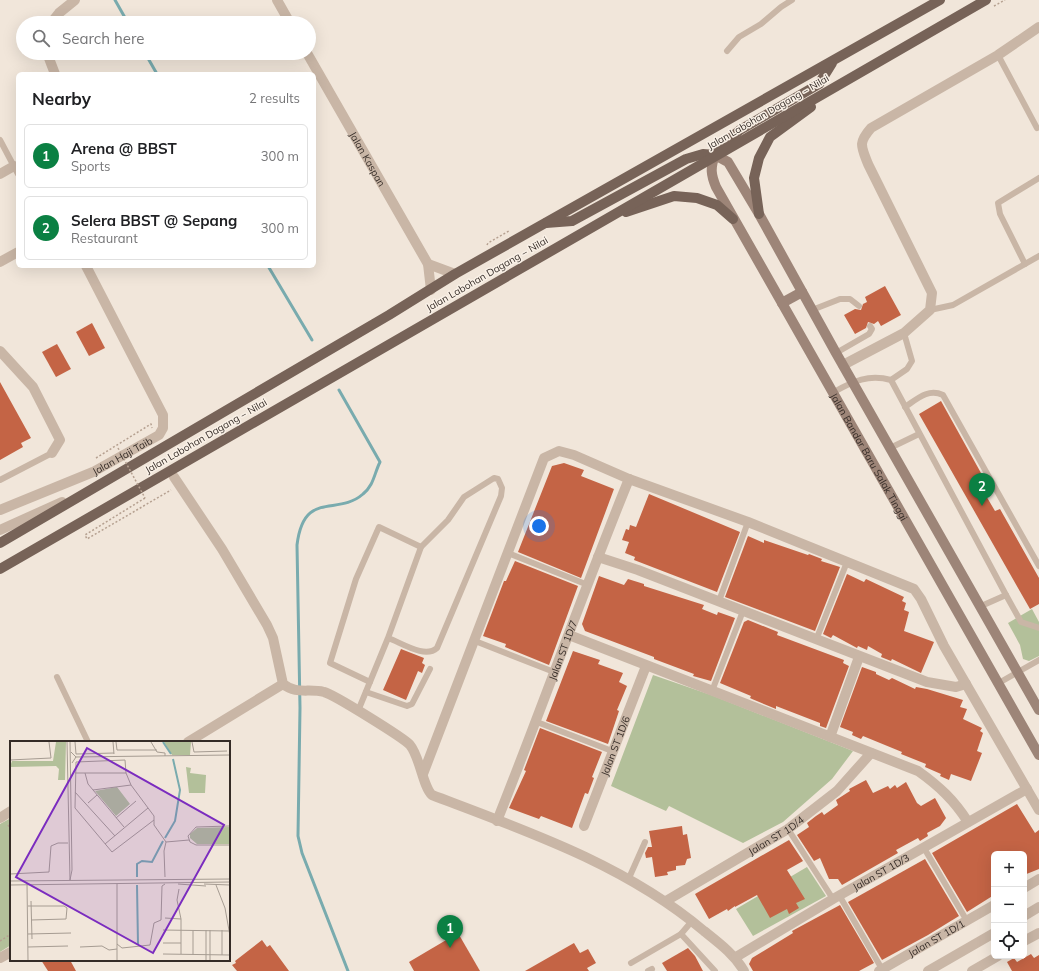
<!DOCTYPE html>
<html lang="en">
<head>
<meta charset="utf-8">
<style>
  body { margin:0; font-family:Mulish,sans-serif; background:#f2f2f2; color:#202124 }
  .controls { position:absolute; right:12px; bottom:12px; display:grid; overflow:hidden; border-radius:6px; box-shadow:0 4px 16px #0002 }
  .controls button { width:36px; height:36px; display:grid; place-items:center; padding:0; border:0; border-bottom:1px solid #e0e0e0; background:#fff; color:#202124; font:20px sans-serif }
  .you { position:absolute; left:539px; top:526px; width:14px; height:14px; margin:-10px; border:3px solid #fff; border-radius:50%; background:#1a73e8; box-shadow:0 0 0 6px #1a73e833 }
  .badge { display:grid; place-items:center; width:26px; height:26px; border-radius:50%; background:#0b8043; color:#fff; font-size:13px; font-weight:700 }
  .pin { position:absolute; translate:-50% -33px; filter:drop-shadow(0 1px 2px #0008) }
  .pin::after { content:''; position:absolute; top:21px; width:14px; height:12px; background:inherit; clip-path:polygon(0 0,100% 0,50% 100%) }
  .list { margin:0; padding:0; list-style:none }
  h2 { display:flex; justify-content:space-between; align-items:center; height:52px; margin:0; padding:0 16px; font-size:17px }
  h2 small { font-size:13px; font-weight:400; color:#757577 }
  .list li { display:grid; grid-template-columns:26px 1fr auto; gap:12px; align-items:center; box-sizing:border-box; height:64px; margin:0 8px 8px; padding:0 8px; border:1px solid #e0e0e0; border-radius:6px }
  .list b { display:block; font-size:15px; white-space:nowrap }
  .list p { margin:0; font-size:13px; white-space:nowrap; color:#757577 }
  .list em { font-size:13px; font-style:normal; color:#757577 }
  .icon { flex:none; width:22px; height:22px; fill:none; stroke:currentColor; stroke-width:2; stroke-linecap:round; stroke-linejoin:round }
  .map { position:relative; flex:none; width:1039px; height:971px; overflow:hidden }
  .search { position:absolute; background:#fff; box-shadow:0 4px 16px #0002; left:16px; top:16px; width:300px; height:44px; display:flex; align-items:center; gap:10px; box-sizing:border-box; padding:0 14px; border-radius:22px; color:#757577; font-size:15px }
  .panel { position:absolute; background:#fff; box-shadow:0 4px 16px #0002; left:16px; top:72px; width:300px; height:196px; border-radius:6px }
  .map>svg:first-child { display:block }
  .green { fill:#b3c09a }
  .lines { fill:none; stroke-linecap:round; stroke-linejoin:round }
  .stream { stroke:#79abae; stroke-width:3 }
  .building { fill:#c46445 }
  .path { stroke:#b5a090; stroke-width:1.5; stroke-dasharray:2 2; stroke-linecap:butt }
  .service { stroke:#c9b6a6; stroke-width:6 }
  .minor { stroke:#c9b6a6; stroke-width:10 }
  .tertiary { stroke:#c9b6a6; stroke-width:10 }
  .secondary { stroke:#9d8578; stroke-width:10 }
  .primary { stroke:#776358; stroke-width:10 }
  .path-bridge { stroke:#b5a090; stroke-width:1.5; stroke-dasharray:2 2; stroke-linecap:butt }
  .labels { text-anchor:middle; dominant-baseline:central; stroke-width:3; stroke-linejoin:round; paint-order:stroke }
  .street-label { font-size:10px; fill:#352c27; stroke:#f9f0e6 }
  .inset-river { fill:none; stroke:#79abae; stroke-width:2 }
  .inset-road { fill:none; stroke:#a69c92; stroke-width:1 }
  .view { fill:#7b2cbf; fill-opacity:0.15; stroke:#7b2cbf; stroke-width:2 }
  .inset-edge { fill:none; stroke:#352c27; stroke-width:2 }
</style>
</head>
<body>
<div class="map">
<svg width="1039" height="971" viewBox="0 0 1039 971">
  <rect width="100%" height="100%" fill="#f1e6da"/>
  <g class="green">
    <polygon points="1032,609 1039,622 1039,656 1029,661 1023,659 1020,645 1008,623"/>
    <polygon points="653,675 711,695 853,751 832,779 783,822 743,843 669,806 666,811 611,786"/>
    <polygon points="11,818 11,945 0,952 0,824"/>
    <polygon points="807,867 826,896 753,936 736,909"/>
  </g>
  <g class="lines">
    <g class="stream">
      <polyline points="115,0 128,23"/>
      <polyline points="145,53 157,74"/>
      <polyline points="268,266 312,340"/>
      <path d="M339 390 380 462C374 474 374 485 363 494 337 517 304 489 297 545L300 708 298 836 302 853 348 971"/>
    </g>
  </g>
  <g class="building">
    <polygon points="885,286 901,315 881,326 878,321 874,324 868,322 866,328 855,334 844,315 855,309 861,310 863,304 867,302 865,297"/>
    <polygon points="92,323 105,348 89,356 76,332"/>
    <polygon points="57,344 71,369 56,377 42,352"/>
    <polygon points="0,382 31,438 21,443 23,447 0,460"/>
    <polygon points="941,401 991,491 985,494 995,511 1000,509 1039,578 1039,604 1030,609 919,414"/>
    <polygon points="564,463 584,470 581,476 614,489 581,578 518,552 552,466"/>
    <polygon points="649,494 740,532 717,592 634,560 635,557 625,553 629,542 622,540 626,529 629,530 630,525 636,527"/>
    <polygon points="748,536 764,543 764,540 808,555 809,554 822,559 821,561 840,567 815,631 725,597"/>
    <polygon points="515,561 578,586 549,665 505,647 506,644 483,636 504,581 506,581"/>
    <polygon points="847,574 864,582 866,579 904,597 902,601 906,603 904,610 909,612 904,631 934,642 921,673 892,659 891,661 881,657 882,654 868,646 867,650 858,646 857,648 833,635 831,638 823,634"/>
    <polygon points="599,576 624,585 628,579 644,584 644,586 704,605 702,609 717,615 718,612 735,618 711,681 693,676 694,674 654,659 654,657 585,631 582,624"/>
    <polygon points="748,620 778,632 777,635 844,660 843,663 849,666 826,728 820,726 820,723 776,706 776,709 752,699 750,698 751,696 720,683 744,622"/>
    <polygon points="401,649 424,658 422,663 425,665 422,673 418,671 406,700 383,690"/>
    <polygon points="573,651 600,660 598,664 623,673 619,682 627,686 617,710 619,711 608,744 546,721"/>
    <polygon points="862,667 876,672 876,674 889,680 892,678 915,689 916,687 927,689 963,700 960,707 967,709 963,719 982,728 980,731 983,733 977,751 982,753 971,781 951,774 949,780 940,776 941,774 925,767 926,764 901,754 902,752 863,736 861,739 852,735 853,732 840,727"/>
    <polygon points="540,728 602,752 592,777 594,778 588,794 585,793 572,828 541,816 539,819 509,808 526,771 524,770"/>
    <polygon points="866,780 873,793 888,786 890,789 895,785 897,788 906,782 917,803 921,806 935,798 946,818 940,826 927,833 928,836 920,841 918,838 896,850 898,853 842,885 838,879 829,879 820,858 814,861 797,835 809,827 807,823 816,816 822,812 824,815 838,805 836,800 850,791 849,789"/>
    <polygon points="1017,804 1035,833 1039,830 1039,869 1024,875 1024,854 994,854 994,895 967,912 932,853"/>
    <polygon points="682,826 683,835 687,834 691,858 687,859 685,865 676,866 676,870 667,872 668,875 655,877 652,857 646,858 645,853 648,847 652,847 649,831"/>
    <polygon points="789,840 803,861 787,870 805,899 796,903 799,908 789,914 787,909 770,918 757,895 735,907 735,906 728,911 727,909 709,919 695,894"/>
    <polygon points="925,859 959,916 928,935 882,960 848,902"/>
    <polygon points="840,905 874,963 859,971 753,971 749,964 752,958 793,933 792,931"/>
    <polygon points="458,933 480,971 414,971 409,962"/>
    <polygon points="262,940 267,947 270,945 289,971 237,971 232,965 236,963 235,961"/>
    <polygon points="574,943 580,953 588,949 596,963 587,968 589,971 525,971"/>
    <polygon points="688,948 695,956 703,971 667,971 662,963"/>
    <polygon points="1031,954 1034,958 1039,955 1039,971 1012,971 1007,962 1014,958 1017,962"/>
    <polygon points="41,960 70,960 76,971 48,971"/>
  </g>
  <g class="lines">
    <g class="path">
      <polyline points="994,6 1005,0"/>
      <polyline points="487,245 488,243 509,231"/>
      <polyline points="96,458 151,424 152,428"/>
      <polyline points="145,498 85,535 87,539 171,490"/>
      <polyline points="8,825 11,830"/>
      <polyline points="0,941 11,934"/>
    </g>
    <g class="service">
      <polyline points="727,51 739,37 761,24 781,7 792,0"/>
      <polyline points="998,55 1037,128"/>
      <polyline points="0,140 18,174"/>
      <polyline points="1025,264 1000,214 998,203 1039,178"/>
      <polyline points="812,310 840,299 850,299 859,306"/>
      <polyline points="930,310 953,305 1039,256"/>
      <polyline points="836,353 869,334 872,329 870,326"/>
      <polyline points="891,380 907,369 912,361 904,333"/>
      <path d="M834 392C853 381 869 374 891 380L1006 595 979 607"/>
      <path d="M905 407C917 399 928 388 943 395L1039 566"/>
      <polyline points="890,448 919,434"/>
      <polyline points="0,480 52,453"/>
      <polyline points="508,553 588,585"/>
      <polyline points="1006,595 1021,622 1039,628"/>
      <polyline points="719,601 748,522"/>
      <polyline points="816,640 847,562"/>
      <polyline points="475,641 554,672"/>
      <polyline points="57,677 88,742"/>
      <polyline points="370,682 330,663 356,579 379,527 421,547"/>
      <polyline points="997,684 1039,660"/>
      <polyline points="712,691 743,611"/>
      <polyline points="366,692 407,706 412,704 430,669"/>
      <path d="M358 711 388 638C402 643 425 659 437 648L501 496 502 488 498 479 494 478 464 497 448 520 421 547 388 638"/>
      <polyline points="537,722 612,751"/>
      <polyline points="788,829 833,899"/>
      <polyline points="924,848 967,921"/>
      <polyline points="629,878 645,842"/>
      <polyline points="839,895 882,969"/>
      <polyline points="681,934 715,971"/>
      <polyline points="631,963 681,934 692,921"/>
      <polyline points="648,971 652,969"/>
    </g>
    <g class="minor">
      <polyline points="277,0 290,23"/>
      <polyline points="51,23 59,13 75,0"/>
      <polyline points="47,53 55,74"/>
      <path id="s1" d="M307 53 428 264 431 290"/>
      <polyline points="0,174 14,166"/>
      <polyline points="0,262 18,252"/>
      <polyline points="428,264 455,274"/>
      <polyline points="0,351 33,387 60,440 52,453"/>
      <path d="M843 365 904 333 930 310 932 293 868 164C861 146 858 143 871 128L998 55 1039 27"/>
      <path d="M174 477 222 549 267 625 273 638 283 684C297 695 308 688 324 692 333 694 404 738 410 745 420 757 423 787 432 795 527 831 626 865 704 931 719 943 734 954 744 971"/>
      <path id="s2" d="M0 510 93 472 159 435 163 428V415L86 266"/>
      <polyline points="0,530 62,502"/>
      <polyline points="598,557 638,570 927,682 956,687 966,684"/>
      <path d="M569 635 918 771C939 786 954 800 968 822"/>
      <polyline points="830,737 859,657"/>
      <polyline points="188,742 283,684"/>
      <polyline points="423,774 544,458 559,451 574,455 629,479 748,522 914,589 921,599 944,646 1039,810"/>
      <polyline points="0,818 11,811"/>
      <path id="s3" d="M497 821C542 708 583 592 629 479"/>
      <path id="s4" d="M584 826 646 666"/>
      <polyline points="1024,888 1039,879"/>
      <path id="s5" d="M666 901 788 829 837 791 871 753"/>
      <polyline points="1024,941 1039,933"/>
      <path id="s6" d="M736 957 833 899 1027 789"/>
      <polyline points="0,958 11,952"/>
      <path id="s7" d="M879 971 994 905"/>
      <polyline points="972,971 998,956"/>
    </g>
    <g class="tertiary">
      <polyline points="1024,916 1039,907"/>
      <polyline points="928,971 994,933"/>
    </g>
    <g class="secondary">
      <polyline points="782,303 802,292"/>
      <path id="s8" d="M1039 710 836 353 759 214 728 162 715 155C710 168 711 175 716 187L1039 755"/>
    </g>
    <g class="primary">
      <polyline points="717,152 721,146 740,130 819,84 832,63"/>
      <polyline points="626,212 674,196 697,198 717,205 733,219"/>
      <polyline points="759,214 754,178 759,158 770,137 811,107"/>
      <polyline points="546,223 572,221 686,159 703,154 715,155"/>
      <polyline points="0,543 389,315 455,274 940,0"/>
      <polyline points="0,569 986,0"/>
    </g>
    <polyline class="path-bridge" points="118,448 145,498"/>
  </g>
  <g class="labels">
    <g class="street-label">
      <text transform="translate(768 112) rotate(-30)">Jalan Labohan Dagang ‒ Nilai</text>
      <text stroke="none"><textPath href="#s1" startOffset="122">Jalan Kaspan</textPath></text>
      <text transform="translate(487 274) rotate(-30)">Jalan Labohan Dagang ‒ Nilai</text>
      <text transform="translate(206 436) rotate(-30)">Jalan Labohan Dagang ‒ Nilai</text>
      <text stroke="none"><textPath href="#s2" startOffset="134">Jalan Haji Taib</textPath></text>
      <text stroke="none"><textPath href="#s8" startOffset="988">Jalan Bandar Baru Salak Tinggi</textPath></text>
      <text stroke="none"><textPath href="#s3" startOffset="183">Jalan ST 1D/7</textPath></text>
      <text stroke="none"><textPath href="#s4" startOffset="86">Jalan ST 1D/6</textPath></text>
      <text stroke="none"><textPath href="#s5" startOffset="128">Jalan ST 1D/4</textPath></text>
      <text stroke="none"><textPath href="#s6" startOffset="168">Jalan ST 1D/3</textPath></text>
      <text stroke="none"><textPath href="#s7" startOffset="66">Jalan ST 1D/1</textPath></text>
    </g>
  </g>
  <g transform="translate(10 741)">
    <rect width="220" height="220" fill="#f1e6da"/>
    <path d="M46 1H56L55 39H48L49 28 46 25 0 26 2 20H43ZM154 1H181L180 14H162ZM176 26 181 27 180 32 196 34 195 52H179ZM107 46 120 63 106 75 85 50ZM219 86V103H187L180 97V93L187 87Z" fill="#b3c09a"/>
    <path class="inset-river" d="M153 1 161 13M155 97 165 80 170 49 163 18M127 136V123L132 120 142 121 153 100M127 144 128 204"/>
    <path class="inset-road" d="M57 1 60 139M65 1 66 13 104 12M103 1 104 13M106 1 107 9H147M141 1 147 11 155 12V15M182 1 184 11 217 10M61 11 66 16 62 22M65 16 220 14M115 19 66 21 65 67 102 111 144 79M115 19 116 32 121 44 144 75V84L156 101 154 110 155 136M0 23V19L41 17 39 1M65 32H116M75 32 78 43 114 86M83 49 121 44M65 51 105 95M78 62 87 54M220 66V121M106 77 126 60M219 85 186 86 178 95 180 101 186 104H220M156 101 179 99M95 103 138 67M0 133 39 131 41 105 48 102H58M60 139 62 129 60 1M0 140 220 138M17 143 18 219M168 143 196 145M194 143 220 144M0 144 220 141M206 144 215 167 220 195M169 148 167 159 171 178V213M21 160 22 198M18 165H54L57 167 56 178 21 179M155 177 171 178M153 189 219 190M183 189V214M196 189V219M200 189V219M212 189V214M18 193 61 192M153 202H171M107 203 112 207 140 204 144 182 151 179 152 145 155 143M18 206 58 205M70 206 92 205 99 209 107 208M153 213 220 214M107 219V142"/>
    <path class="view" d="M77 7 214 84 143 212 6 136Z"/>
    <rect width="220" height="220" class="inset-edge"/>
  </g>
</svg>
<div class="controls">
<button>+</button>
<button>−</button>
<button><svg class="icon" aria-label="locate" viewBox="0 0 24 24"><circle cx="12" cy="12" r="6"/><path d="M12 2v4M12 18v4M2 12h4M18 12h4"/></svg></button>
</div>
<div class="you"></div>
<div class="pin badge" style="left:450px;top:948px">1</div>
<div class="pin badge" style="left:982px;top:506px">2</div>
<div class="search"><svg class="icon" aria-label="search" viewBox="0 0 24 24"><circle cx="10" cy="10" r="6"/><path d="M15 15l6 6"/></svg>Search here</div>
<section class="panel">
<h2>Nearby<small>2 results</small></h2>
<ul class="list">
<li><span class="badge">1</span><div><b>Arena @ BBST</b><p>Sports</p></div><em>300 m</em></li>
<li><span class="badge">2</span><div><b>Selera BBST @ Sepang</b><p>Restaurant</p></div><em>300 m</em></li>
</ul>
</section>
</div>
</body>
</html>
